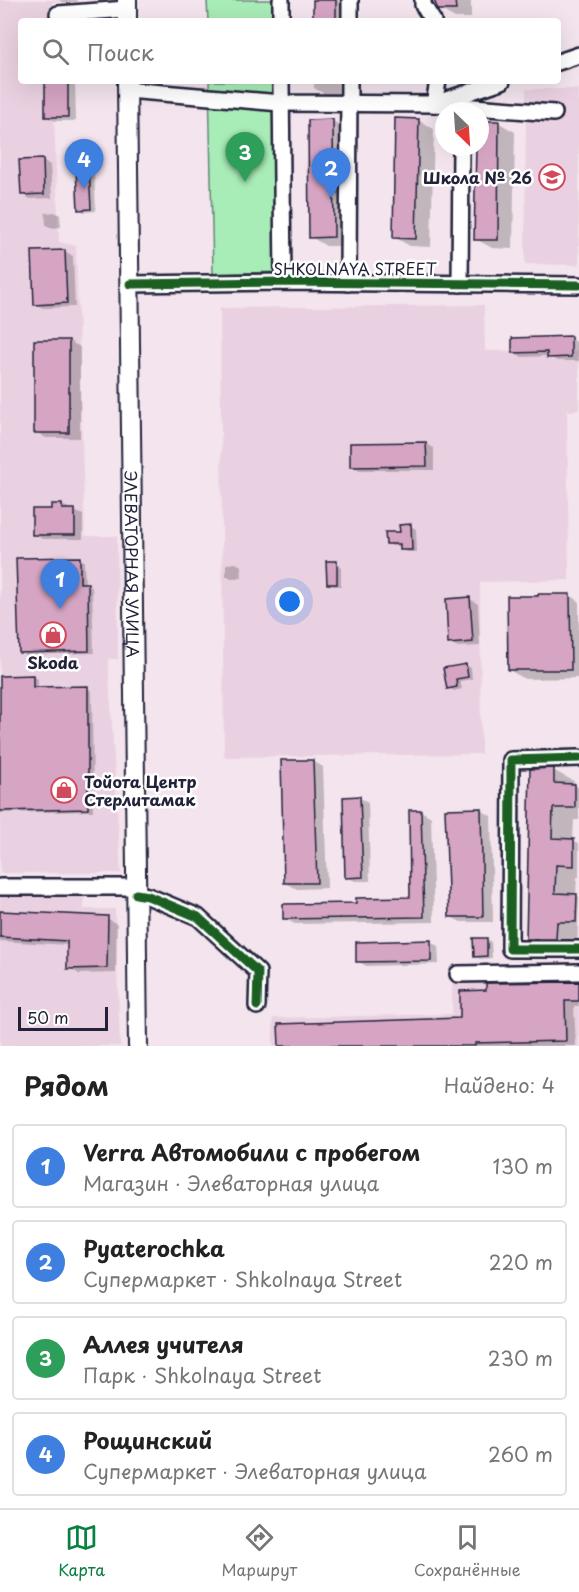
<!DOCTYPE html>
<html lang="ru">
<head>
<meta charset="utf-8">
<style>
  body { margin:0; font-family:"Playpen Sans",sans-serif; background:#f2f2f2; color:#222 }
  .compass { position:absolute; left:435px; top:102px; width:54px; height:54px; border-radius:50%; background:#fff; box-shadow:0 6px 24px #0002; rotate:155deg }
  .scale { position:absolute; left:18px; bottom:15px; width:90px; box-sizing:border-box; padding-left:6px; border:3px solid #22223b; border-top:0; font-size:16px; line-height:21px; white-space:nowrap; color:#22223b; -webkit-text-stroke:4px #fff; paint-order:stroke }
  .you { position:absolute; left:290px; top:602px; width:21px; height:21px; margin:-15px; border:4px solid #fff; border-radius:50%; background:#1a73e8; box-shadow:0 0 0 9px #1a73e833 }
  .badge { display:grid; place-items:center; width:39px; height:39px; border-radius:50%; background:#0b8043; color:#fff; font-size:20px; font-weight:700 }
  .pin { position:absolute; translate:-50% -50px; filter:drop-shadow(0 2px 3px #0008) }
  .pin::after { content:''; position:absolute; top:32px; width:21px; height:18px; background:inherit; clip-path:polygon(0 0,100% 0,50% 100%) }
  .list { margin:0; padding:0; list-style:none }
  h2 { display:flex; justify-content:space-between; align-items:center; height:78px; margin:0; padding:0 24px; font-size:26px }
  h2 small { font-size:20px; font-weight:400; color:#767676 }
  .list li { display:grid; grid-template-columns:39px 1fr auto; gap:18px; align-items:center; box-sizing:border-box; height:84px; margin:0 12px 12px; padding:0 12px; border:2px solid #e0e0e0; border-radius:6px }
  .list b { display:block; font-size:22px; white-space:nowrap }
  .list p { margin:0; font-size:20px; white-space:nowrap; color:#767676 }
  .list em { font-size:20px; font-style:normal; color:#767676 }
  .icon { flex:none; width:33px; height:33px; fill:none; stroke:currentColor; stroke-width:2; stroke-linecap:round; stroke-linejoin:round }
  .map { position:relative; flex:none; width:579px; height:1046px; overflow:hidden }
  .search { position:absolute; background:#fff; box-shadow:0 6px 24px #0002; left:18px; right:18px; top:18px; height:66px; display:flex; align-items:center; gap:15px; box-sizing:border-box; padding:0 21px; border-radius:6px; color:#767676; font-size:22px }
  .sheet { height:462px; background:#fff }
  nav { display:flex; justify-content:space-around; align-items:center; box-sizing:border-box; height:84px; border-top:2px solid #e0e0e0; background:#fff; font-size:16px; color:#767676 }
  nav a { display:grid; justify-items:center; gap:3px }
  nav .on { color:#0b8043 }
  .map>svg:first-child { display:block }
  .built { fill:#ead1e1 }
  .green { fill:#a8ecb7; stroke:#658779; stroke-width:1.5 }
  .shadow { fill:#0003 }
  .building { fill:#d6a5c4; stroke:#22223b; stroke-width:1.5 }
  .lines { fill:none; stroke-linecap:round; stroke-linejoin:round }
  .minor-casing { stroke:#22223b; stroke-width:20 }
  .major-casing { stroke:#22223b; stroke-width:22 }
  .minor { stroke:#fff; stroke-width:15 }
  .major { stroke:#fff; stroke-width:18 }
  .cycleway-casing { stroke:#fff; stroke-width:13 }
  .cycleway { stroke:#1b5e20; stroke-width:9 }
  .labels { text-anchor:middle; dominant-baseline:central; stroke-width:5; stroke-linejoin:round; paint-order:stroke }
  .poi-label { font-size:16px; font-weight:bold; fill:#22223b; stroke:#fff; text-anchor:end }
  .street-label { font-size:16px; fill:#22223b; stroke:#fff }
</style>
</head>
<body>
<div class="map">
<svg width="579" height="1046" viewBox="0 0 579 1046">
  <rect width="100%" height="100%" fill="#f3e4ed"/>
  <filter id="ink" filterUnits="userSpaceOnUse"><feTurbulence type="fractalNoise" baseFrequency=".0167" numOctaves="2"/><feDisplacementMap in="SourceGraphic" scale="12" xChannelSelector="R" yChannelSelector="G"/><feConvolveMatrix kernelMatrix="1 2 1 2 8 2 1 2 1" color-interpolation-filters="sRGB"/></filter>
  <g filter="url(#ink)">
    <g class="built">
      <polygon points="0,0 74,0 52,2 53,21 21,21 21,81 44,81 45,117 54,118 59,242 76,246 85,536 117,536 118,659 108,659 121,873 0,873"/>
      <polygon points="526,89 579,89 579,265 525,264"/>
      <polygon points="484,305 485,351 579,350 579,410 567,411 569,580 480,582 481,754 224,757 220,308"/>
      <polygon points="83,891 84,909 115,909 120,1046 0,1046 0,893"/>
      <polygon points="579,981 579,1046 273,1046 273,1018 452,1014 452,983"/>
    </g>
    <g class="green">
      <polygon points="207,0 276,0 276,21 208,21"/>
      <polygon points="209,81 277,81 280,272 213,274"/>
    </g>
    <g class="shadow">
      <polygon points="59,0 77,0 77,2 63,2"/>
      <rect x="314" y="0" width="37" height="21"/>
      <polygon points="435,0 471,0 471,18 455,18 439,9"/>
      <polygon points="46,81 75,81 76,121 55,121 47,117"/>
      <polygon points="314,81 351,81 351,97 330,97 314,88"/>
      <polygon points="418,120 434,129 431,247 410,246 394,237"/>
      <polygon points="333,121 348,130 349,246 326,246 311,237"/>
      <polygon points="480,123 499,123 515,132 513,249 492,248 476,239 477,147 480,147"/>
      <polygon points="42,160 50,165 52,198 30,199 22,194"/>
      <polygon points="89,169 94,172 96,211 84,212 79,209"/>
      <polygon points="55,212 60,215 61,227 51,228 46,225 45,213"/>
      <polygon points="65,251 73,256 75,307 43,308 35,304"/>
      <polygon points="570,338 578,343 579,361 557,361 549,356 522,357 514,352"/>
      <polygon points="69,341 80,347 80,438 46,438 36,432"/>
      <polygon points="426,444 434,448 434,470 360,470 352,466"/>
      <polygon points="62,505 83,515 83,539 42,539 34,534 52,510"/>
      <polygon points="411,526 416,529 417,552 407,552 402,549 402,546 392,546 387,543"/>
      <polygon points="79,558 84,561 85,584 92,587 94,653 25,655 20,652"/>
      <polygon points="236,563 241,566 242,578 231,579 226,576 226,564"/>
      <polygon points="336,563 341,566 341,586 333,586 328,583"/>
      <polygon points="570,595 579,601 579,678 525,679 509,670"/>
      <polygon points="470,599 478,604 480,646 458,647 450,643"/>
      <polygon points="466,665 471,668 472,679 460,681 462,689 454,691 448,688"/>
      <polygon points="33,676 38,679 38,689 87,688 92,691 93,811 0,813 0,677"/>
      <polygon points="313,761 323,767 327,888 297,889 286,883"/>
      <polygon points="553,770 575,782 575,785 579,788 579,820 574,820 573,840 579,843 579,877 577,877 576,895 579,897 577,951 549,951 528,938"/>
      <polygon points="360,798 368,802 370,881 355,881 347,877"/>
      <polygon points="481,810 491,816 493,922 461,922 451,917"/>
      <polygon points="421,811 431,817 434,922 295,924 285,919 357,905 412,899"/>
      <polygon points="0,912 107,918 117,924 116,973 79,974 69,968 69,945 0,941"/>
      <polygon points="486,939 491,942 492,958 480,959 475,956"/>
      <polygon points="430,942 438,946 439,964 366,966 358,961"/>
      <polygon points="579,982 579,1006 574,1006 576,1046 280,1046 462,1019 488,992 488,985"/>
    </g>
    <g class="building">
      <rect x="313" y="0" width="23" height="21"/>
      <polygon points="434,0 455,0 456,10 438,10"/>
      <rect x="45" y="81" width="23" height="36"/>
      <polygon points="395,118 419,119 416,239 393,238"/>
      <polygon points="333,119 334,237 309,238 308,120"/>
      <polygon points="480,121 499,121 498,240 474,240 476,147 480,147"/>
      <polygon points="43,159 44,194 21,195 19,160"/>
      <polygon points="89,167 91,209 78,210 76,169"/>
      <polygon points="65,250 67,303 34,305 32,251"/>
      <polygon points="571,336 571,357 547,358 547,352 512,353 512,338"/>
      <rect x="34" y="340" width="35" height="93"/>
      <polygon points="426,442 427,466 350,467 350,443"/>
      <polygon points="51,504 62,504 62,509 75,509 75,535 32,535 32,509 51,509"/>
      <polygon points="411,524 412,550 400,550 400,544 386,544 385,532 400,532 399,525"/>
      <polygon points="80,557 80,583 88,583 89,651 19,653 16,558"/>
      <polygon points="326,561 337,561 337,584 327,584"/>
      <polygon points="538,594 570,594 571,670 508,670 507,596 538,596"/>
      <polygon points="470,597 473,642 448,644 446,599"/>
      <polygon points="466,664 468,677 456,679 457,687 447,689 443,668"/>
      <polygon points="33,675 33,687 88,686 88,809 0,811 0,676"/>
      <polygon points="281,760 313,760 317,883 284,883"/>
      <polygon points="554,768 554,783 575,784 575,808 553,808 552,838 574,839 574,866 556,865 555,893 577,894 576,922 557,922 556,939 526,939 530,769"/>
      <polygon points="360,796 363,877 345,878 343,797"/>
      <polygon points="481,808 483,917 449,917 445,809"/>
      <polygon points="409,810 421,810 424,917 283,919 283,904 356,903 356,898 410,897"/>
      <polygon points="0,911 108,916 107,968 67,969 67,941 0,937"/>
      <polygon points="473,938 487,938 487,956 474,957"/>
      <polygon points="431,940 431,961 356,962 356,942"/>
      <polygon points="579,982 579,1001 565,1001 566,1041 475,1043 475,1046 279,1046 278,1024 460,1018 460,991 486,990 486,983"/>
    </g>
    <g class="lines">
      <g class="minor-casing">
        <g id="minor">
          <polyline points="281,0 281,21"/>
          <polyline points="423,0 423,5 433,21"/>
          <polyline points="58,14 127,9"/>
          <polyline points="350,21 350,0"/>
          <polyline points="558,62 579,55"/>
          <polyline points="281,81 283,282"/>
          <polyline points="127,90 281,103 434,104 554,113"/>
          <polyline points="443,101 502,81"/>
          <polyline points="434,104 438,81"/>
          <polyline points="348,283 349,81"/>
          <polyline points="130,284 283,282 579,285"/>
          <polyline points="460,284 461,147"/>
          <polyline points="579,758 511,760 510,949 579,949"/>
          <polyline points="0,887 136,887"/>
          <polyline points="136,894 148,896 198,917 258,972 257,1006"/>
          <polyline points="458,974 579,972"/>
        </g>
      </g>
      <g class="major-casing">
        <g id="major">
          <polyline points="127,0 127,21"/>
          <path id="s1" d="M127 81 138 1046"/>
        </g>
      </g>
      <use href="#minor" class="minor"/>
      <use href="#major" class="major"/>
      <g class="cycleway-casing">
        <g id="cycleway">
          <polyline points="130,284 283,282 579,285"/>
          <polyline points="579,758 511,760 510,949 579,949"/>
          <polyline points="136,894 148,896 198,917 258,972 257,1006"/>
        </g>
      </g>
      <use href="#cycleway" class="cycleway"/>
    </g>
  </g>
  <defs>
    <g id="school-ring" transform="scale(1.35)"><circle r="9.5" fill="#fff" stroke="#d1495b" stroke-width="1.5"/><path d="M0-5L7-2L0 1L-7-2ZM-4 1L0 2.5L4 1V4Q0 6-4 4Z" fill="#d1495b"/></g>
    <g id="shop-ring" transform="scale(1.35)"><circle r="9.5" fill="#fff" stroke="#d1495b" stroke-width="1.5"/><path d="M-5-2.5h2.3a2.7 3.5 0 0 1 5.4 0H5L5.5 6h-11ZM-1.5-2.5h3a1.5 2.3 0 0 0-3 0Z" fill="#d1495b"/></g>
  </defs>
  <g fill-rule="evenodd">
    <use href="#school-ring" x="552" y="177"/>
    <use href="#shop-ring" x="53" y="635"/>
    <use href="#shop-ring" x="64" y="790"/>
  </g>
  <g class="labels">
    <g class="poi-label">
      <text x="532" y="177">Школа № 26</text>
      <text x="53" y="662" text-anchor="middle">Skoda</text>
      <text x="84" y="781" text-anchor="start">Тойота Центр<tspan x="84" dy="18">Стерлитамак</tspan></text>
    </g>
    <g class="street-label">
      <text x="355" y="268">SHKOLNAYA STREET</text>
      <text stroke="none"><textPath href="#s1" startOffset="483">ЭЛЕВАТОРНАЯ УЛИЦА</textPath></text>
    </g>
  </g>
</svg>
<svg class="compass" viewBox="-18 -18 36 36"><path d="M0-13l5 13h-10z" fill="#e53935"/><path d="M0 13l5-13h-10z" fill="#767676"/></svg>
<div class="scale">50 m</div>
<div class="you"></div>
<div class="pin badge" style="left:60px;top:609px;background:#3f7fe0">1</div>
<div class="pin badge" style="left:331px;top:198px;background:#3f7fe0">2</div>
<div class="pin badge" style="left:245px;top:182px;background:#2e9e5b">3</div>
<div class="pin badge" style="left:84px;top:189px;background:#3f7fe0">4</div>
<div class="search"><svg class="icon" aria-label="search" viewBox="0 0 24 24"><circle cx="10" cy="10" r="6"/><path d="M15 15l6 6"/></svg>Поиск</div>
</div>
<section class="sheet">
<h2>Рядом<small>Найдено: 4</small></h2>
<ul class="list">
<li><span class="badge" style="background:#3f7fe0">1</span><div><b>Verra Автомобили с пробегом</b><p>Магазин · Элеваторная улица</p></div><em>130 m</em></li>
<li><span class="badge" style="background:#3f7fe0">2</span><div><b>Pyaterochka</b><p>Супермаркет · Shkolnaya Street</p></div><em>220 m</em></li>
<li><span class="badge" style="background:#2e9e5b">3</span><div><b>Аллея учителя</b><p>Парк · Shkolnaya Street</p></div><em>230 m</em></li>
<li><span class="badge" style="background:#3f7fe0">4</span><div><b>Рощинский</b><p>Супермаркет · Элеваторная улица</p></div><em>260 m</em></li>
</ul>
</section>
<nav>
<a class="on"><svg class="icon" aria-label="map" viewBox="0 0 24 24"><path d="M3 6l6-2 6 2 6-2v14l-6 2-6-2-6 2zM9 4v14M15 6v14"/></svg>Карта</a>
<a><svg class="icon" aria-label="directions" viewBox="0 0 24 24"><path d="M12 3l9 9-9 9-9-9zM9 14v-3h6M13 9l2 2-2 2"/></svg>Маршрут</a>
<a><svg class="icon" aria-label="saved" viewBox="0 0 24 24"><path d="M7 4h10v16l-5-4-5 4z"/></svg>Сохранённые</a>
</nav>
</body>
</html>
